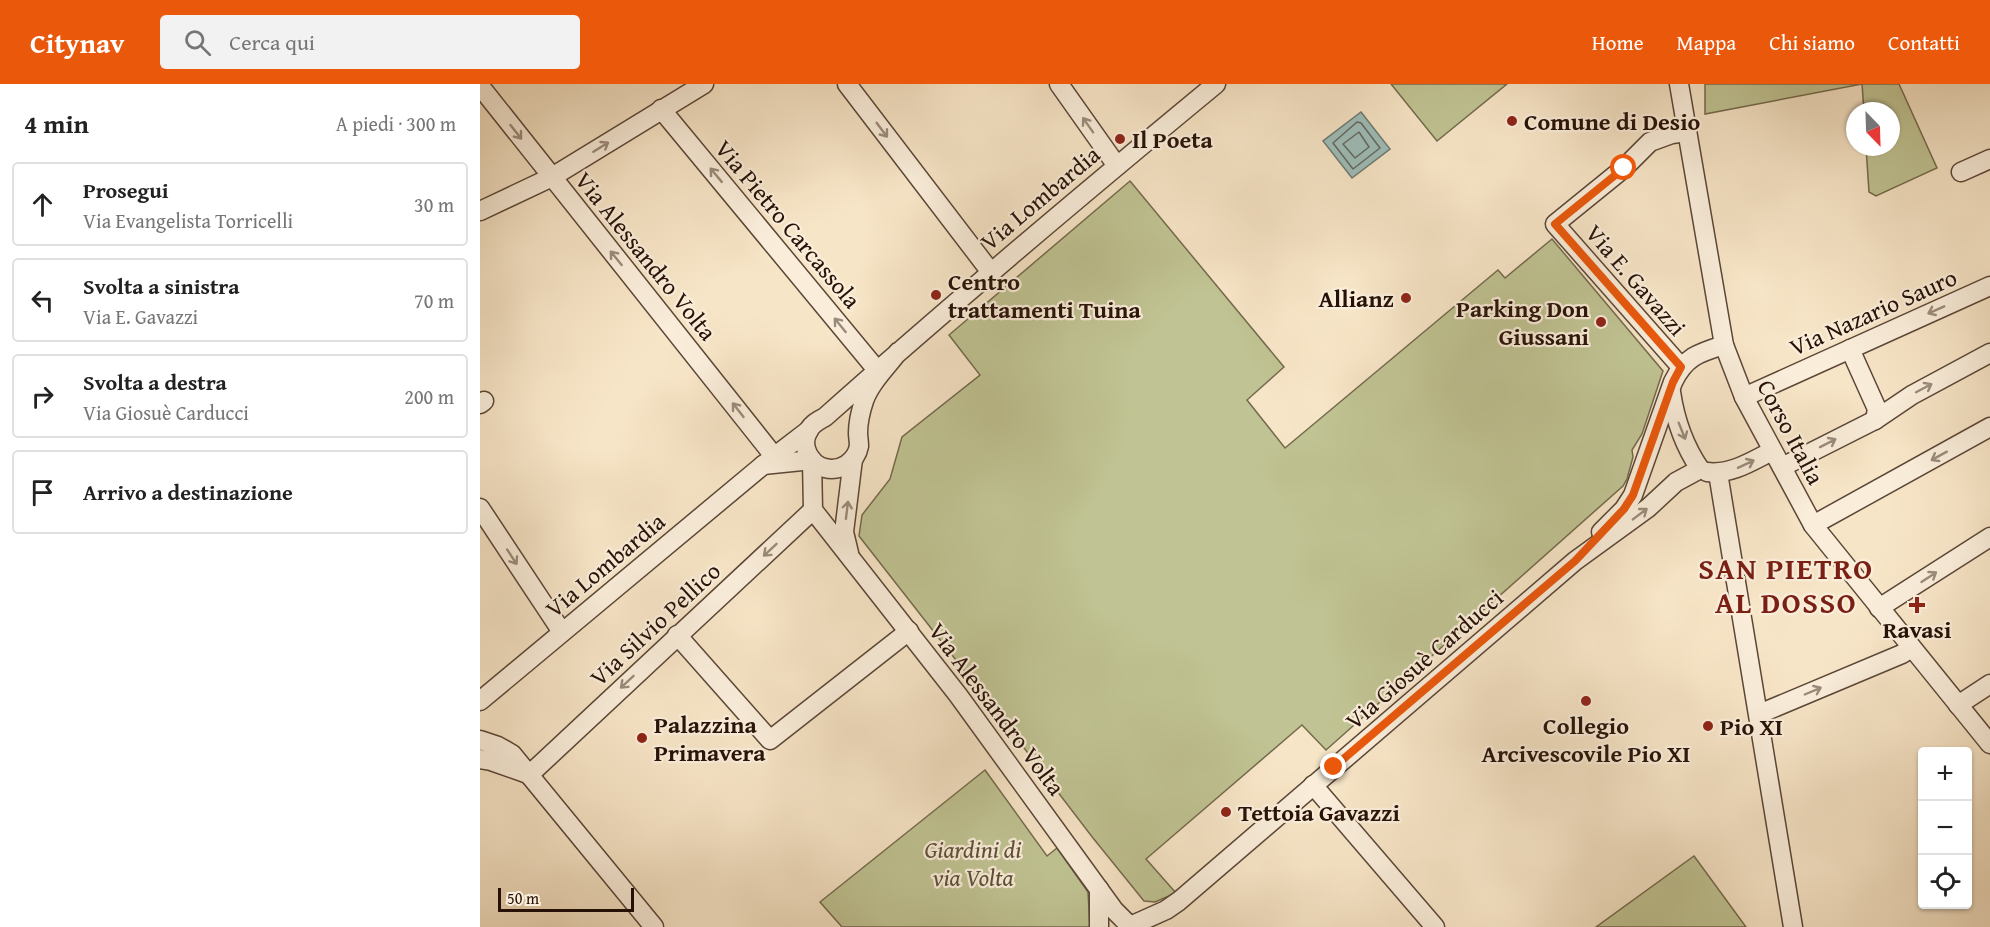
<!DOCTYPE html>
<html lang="it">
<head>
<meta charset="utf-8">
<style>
  body { margin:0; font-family:"Gentium Book Plus",serif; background:#f2f2f2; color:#222 }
  .controls { position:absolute; right:18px; bottom:18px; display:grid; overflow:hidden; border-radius:6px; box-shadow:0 2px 4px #0004 }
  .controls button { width:54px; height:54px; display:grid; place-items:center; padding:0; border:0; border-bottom:2px solid #e0e0e0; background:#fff; color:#222; font:30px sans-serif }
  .compass { position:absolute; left:1366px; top:18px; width:54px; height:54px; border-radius:50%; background:#fff; box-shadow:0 2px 4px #0004; rotate:157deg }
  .scale { position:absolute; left:18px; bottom:15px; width:136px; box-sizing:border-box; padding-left:6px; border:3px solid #271107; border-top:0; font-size:16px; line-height:21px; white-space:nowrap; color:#271107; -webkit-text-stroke:4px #faeedb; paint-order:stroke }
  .stop { position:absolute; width:18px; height:18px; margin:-14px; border:4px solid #ea580c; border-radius:50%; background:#fff }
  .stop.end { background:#ea580c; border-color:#fff; box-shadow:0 2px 6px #0008 }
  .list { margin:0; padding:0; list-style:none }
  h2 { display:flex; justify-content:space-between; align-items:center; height:78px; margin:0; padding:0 24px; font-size:26px }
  h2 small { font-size:20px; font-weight:400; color:#767676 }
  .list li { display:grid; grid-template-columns:39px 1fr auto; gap:18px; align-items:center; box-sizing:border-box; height:84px; margin:0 12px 12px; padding:0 12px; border:2px solid #e0e0e0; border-radius:6px }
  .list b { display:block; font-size:22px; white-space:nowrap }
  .list p { margin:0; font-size:20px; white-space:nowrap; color:#767676 }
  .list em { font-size:20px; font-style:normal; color:#767676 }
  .icon { flex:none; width:33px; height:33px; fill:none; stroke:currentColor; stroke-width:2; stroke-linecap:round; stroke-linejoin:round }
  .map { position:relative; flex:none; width:1510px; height:843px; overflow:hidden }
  header { display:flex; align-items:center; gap:36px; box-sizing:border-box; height:84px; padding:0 30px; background:#ea580c; color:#fff }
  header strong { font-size:28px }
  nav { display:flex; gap:33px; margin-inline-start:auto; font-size:21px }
  .search { width:420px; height:54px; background:#f2f2f2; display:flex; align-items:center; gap:15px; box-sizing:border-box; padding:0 21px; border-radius:6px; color:#767676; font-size:22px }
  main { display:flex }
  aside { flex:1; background:#fff }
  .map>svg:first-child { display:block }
  .green { fill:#c0c393; stroke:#746a4d; stroke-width:1.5 }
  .water { fill:#9ebeba; stroke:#6e7972; stroke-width:1.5 }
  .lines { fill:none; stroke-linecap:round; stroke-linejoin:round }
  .shore { stroke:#626860; stroke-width:1.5 }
  .minor-casing { stroke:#5b4637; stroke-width:21 }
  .minor { stroke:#faeedb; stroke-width:18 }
  .oneway { stroke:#9b8b7c }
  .route { stroke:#ea580c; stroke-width:8 }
  .poi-dot { fill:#8f2418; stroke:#faeedb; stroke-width:2 }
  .labels { text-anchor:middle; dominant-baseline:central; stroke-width:4.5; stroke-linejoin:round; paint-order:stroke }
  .poi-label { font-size:24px; font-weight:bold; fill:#271107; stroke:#faeedb; text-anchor:start }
  .street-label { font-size:24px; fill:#271107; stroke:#faeedb }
  .park-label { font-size:24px; font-style:italic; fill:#5d4f38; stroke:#faeedb }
  .district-label { font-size:30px; font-weight:bold; letter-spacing:1.5px; fill:#7a1f14; stroke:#faeedb }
</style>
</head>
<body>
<header>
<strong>Citynav</strong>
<div class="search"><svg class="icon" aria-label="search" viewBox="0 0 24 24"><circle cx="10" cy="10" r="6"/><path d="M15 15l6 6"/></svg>Cerca qui</div>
<nav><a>Home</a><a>Mappa</a><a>Chi siamo</a><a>Contatti</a></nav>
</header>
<main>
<aside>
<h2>4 min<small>A piedi · 300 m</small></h2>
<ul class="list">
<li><svg class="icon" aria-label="ahead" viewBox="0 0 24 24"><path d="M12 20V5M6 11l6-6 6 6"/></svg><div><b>Prosegui</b><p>Via Evangelista Torricelli</p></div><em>30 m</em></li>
<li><svg class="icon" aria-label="left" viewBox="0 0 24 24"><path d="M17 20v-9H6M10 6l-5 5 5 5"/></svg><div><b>Svolta a sinistra</b><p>Via E. Gavazzi</p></div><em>70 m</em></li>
<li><svg class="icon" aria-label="right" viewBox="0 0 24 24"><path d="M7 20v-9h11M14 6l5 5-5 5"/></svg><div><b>Svolta a destra</b><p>Via Giosuè Carducci</p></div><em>200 m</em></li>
<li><svg class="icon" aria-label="arrive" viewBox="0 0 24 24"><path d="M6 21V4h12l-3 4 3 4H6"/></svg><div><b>Arrivo a destinazione</b></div></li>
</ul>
</aside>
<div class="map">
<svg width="1510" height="843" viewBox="0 0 1510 843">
  <rect width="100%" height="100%" fill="#f7e5c7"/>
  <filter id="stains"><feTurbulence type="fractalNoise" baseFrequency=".00333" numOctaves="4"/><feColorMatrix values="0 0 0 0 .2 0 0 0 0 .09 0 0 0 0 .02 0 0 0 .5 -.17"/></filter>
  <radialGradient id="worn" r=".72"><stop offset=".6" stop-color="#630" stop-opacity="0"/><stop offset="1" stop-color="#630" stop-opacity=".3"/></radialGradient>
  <g class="green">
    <polygon points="911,0 1027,0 957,57"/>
    <polygon points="1225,0 1419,0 1457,84 1396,112 1389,108 1386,63 1411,63 1411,27 1384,27 1382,0 1225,30"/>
    <polygon points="650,97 804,283 767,316 805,364 1018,186 1025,194 1072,155 1183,287 1162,350 1152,366 1153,373 1147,395 1143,402 846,666 822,641 666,775 696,809 675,818 664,817 613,754 515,626 379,452 382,431 410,395 422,353 500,291 469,251"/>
    <polygon points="505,686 567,772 577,764 608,808 610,843 362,843 340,818"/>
    <polygon points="1214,772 1266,843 1116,843"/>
  </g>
  <polygon class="water" points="881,28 910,65 872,94 843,57"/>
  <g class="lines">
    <g class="shore">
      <polygon points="877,38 881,39 900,64 873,85 853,59"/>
      <polygon points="879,48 889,63 875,74 863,60"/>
    </g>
    <g class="minor-casing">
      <g id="minor">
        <polyline points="367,0 510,187"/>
        <polyline points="579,0 637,82"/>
        <polyline points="1199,0 1244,261 1264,313 1333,441 1510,660"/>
        <polyline points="0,2 294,372"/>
        <polyline points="181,25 397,286"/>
        <polyline points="1481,88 1510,75"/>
        <polyline points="0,127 72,93 224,0"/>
        <polyline points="1370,265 1397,325 1395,336"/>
        <path d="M418 268C407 283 390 299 384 317 381 326 378 339 378 349 378 353 379 357 379 362 376 378 360 388 345 384 330 381 320 361 328 348 331 340 338 337 345 333 473 219 604 109 736 0"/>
        <polyline points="1201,283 1075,140 1144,84 1170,58 1192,50 1207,48"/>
        <path d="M1191 308C1195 335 1205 363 1220 385"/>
        <polyline points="1264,313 1510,202"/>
        <polyline points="0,320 4,317"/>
        <polyline points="332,376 333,426 478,611 634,826 651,843"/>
        <polyline points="283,381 332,376"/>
        <polyline points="1302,383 1395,336 1432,311 1510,269"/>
        <path d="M1227 388C1251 391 1272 377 1292 367"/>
        <polyline points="1238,389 1313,843"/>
        <polyline points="0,424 82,548"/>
        <polyline points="1333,441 1510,343"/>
        <path d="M1121 448 1144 425 1153 411 1193 298C1205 273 1218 269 1244 261"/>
        <polyline points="369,469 364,448 373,375"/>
        <polyline points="1399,524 1510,453"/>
        <polyline points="197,551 290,656 429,547"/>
        <polyline points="0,617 282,382 329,346"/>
        <polyline points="1478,621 1510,600"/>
        <polyline points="1279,630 1422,570 1431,564"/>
        <polyline points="0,656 18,662 32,670 174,843"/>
        <polyline points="0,675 11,677 48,690"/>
        <polyline points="49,691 333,426"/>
        <polyline points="833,701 955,843"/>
        <polyline points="619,843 619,805"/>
        <polyline points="648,843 686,826 699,817 1095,477 1168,424 1196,398 1220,385"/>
      </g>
    </g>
    <use href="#minor" class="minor"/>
  </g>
  <defs><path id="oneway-shaft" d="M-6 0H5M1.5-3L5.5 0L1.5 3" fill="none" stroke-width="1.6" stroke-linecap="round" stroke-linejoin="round" transform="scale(1.5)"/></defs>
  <g class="oneway">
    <use href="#oneway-shaft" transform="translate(608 41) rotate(-125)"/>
    <use href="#oneway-shaft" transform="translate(402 46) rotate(53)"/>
    <use href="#oneway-shaft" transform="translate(36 48) rotate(52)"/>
    <use href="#oneway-shaft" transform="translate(121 63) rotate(-32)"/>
    <use href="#oneway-shaft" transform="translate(236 91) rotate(-130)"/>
    <use href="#oneway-shaft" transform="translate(136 174) rotate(-129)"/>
    <use href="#oneway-shaft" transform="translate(1456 226) rotate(156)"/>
    <use href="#oneway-shaft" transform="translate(360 241) rotate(-129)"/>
    <use href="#oneway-shaft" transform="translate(1444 304) rotate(-28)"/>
    <use href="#oneway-shaft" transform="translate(258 326) rotate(-128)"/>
    <use href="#oneway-shaft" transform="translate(1202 347) rotate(68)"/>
    <use href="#oneway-shaft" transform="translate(1348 359) rotate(-27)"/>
    <use href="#oneway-shaft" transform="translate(1459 372) rotate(151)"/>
    <use href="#oneway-shaft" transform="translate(1266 380) rotate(-25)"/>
    <use href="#oneway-shaft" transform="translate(367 426) rotate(-83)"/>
    <use href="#oneway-shaft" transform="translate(1160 430) rotate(-37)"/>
    <use href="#oneway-shaft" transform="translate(290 466) rotate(137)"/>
    <use href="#oneway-shaft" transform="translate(32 473) rotate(57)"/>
    <use href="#oneway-shaft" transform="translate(1449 493) rotate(-33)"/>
    <use href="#oneway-shaft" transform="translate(147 598) rotate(137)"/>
    <use href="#oneway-shaft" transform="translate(1333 607) rotate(-23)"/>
  </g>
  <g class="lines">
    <polyline class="route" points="854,683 1095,477 1144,425 1153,411 1193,298 1201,283 1075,140 1144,84"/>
  </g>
  <g class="poi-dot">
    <circle cx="1032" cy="37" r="6"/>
    <circle cx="640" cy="55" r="6"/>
    <circle cx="456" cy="211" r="6"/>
    <circle cx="926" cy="214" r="6"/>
    <circle cx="1121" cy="238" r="6"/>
    <path d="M1434 512h6v6h6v6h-6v6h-6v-6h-6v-6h6z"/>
    <circle cx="1106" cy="617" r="6"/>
    <circle cx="1228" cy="642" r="6"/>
    <circle cx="162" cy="654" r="6"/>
    <circle cx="746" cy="728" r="6"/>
  </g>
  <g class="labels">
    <g class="poi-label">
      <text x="1044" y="37">Comune di Desio</text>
      <text x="652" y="55">Il Poeta</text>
      <text x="468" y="197">Centro<tspan x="468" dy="28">trattamenti Tuina</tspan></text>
      <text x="914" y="214" text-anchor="end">Allianz</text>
      <text x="1109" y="224" text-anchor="end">Parking Don<tspan x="1109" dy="28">Giussani</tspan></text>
      <text x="1437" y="545" text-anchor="middle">Ravasi</text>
      <text x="174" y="640">Palazzina<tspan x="174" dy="28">Primavera</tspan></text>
      <text x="1106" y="641" text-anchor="middle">Collegio<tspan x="1106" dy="28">Arcivescovile Pio XI</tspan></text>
      <text x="1240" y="642">Pio XI</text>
      <text x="758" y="728">Tettoia Gavazzi</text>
    </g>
    <g class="street-label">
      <text transform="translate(560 114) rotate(-40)">Via Lombardia</text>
      <text transform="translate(308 140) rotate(50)">Via Pietro Carcassola</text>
      <text transform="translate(166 172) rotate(51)">Via Alessandro Volta</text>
      <text transform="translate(1156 196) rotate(49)">Via E. Gavazzi</text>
      <text transform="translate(1393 228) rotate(-24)">Via Nazario Sauro</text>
      <text transform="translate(1311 348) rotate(62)">Corso Italia</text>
      <text transform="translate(125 481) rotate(-40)">Via Lombardia</text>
      <text transform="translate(175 540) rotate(-43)">Via Silvio Pellico</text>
      <text transform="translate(944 575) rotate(-41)">Via Giosuè Carducci</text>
      <text transform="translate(517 625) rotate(53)">Via Alessandro Volta</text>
    </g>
    <g class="park-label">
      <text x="493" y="765">Giardini di<tspan x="493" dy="28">via Volta</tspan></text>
    </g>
    <g class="district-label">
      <text x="1306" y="484">SAN PIETRO<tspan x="1306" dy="34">AL DOSSO</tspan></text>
    </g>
  </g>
  <rect width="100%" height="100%" filter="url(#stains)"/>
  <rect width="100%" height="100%" fill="url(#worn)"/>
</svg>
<div class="controls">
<button>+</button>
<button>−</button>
<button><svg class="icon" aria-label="locate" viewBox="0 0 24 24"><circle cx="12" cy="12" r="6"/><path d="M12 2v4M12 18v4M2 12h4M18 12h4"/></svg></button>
</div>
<svg class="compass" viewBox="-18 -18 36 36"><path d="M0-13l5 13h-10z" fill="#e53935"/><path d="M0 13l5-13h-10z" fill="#767676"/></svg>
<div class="scale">50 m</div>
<div class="stop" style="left:1144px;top:84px"></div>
<div class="stop end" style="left:854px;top:683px"></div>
</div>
</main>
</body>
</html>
